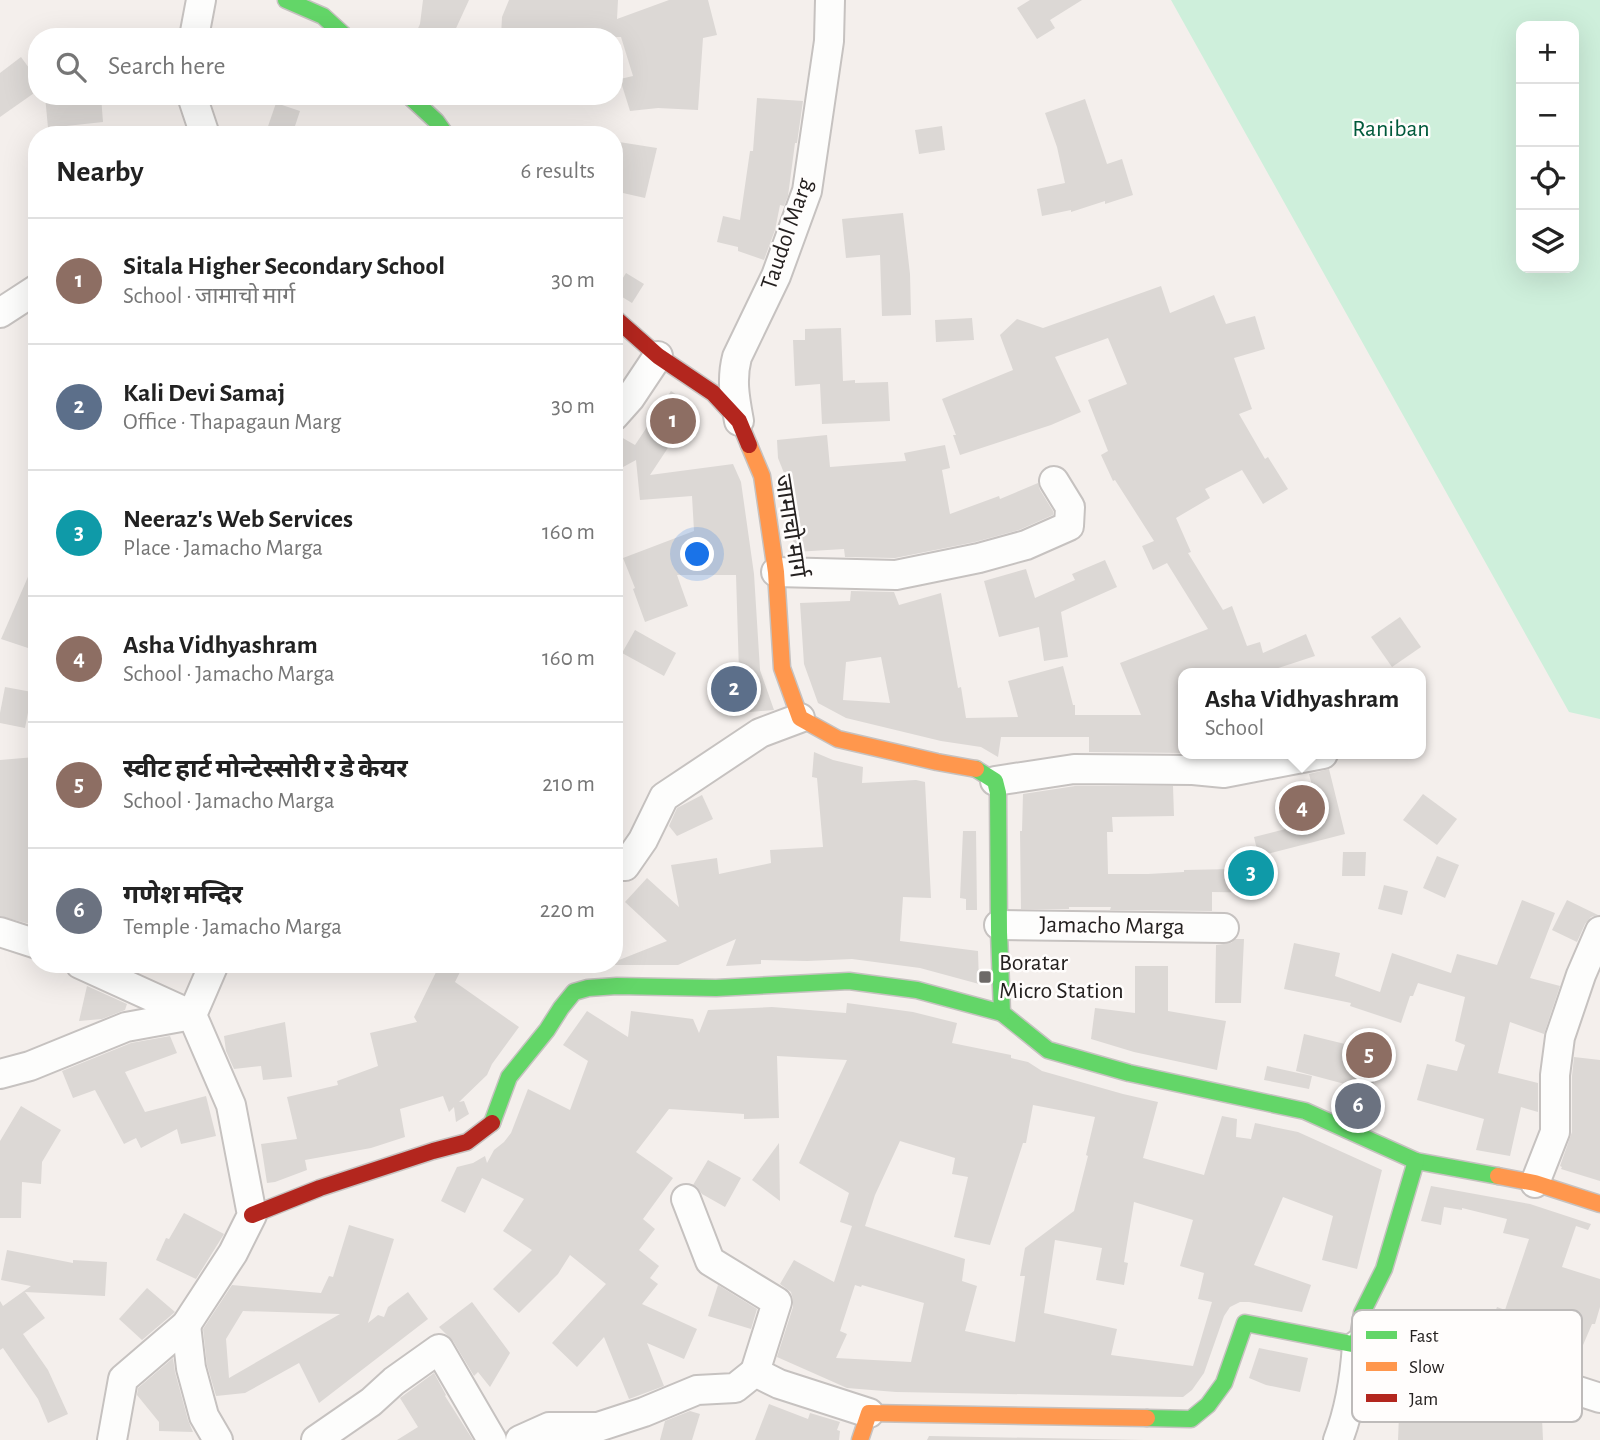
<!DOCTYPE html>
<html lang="en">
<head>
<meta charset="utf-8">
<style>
  body { margin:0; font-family:"Alegreya Sans","Noto Sans Devanagari",sans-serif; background:#f6f6f6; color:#222 }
  .controls { position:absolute; right:21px; top:21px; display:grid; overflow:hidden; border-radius:14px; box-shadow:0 7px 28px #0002 }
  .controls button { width:63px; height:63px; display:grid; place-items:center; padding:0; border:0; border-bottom:2px solid #e0e0e0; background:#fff; color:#222; font:35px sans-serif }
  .you { position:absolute; left:698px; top:555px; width:24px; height:24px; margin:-18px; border:5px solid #fff; border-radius:50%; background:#1a73e8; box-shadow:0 0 0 10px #1a73e833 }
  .badge { display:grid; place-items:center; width:46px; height:46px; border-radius:50%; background:#db2777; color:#fff; font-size:23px; font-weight:700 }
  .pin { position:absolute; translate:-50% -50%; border:4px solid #fff; box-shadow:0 2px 7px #0006 }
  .popup { position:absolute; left:1178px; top:668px; width:248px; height:91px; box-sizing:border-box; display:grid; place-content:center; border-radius:14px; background:#fff; filter:drop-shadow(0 2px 5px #0005); font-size:23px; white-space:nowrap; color:#767676 }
  .popup b { font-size:26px; color:#222 }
  .popup::after { content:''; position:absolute; left:50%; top:100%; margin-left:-14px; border:14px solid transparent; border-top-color:#fff }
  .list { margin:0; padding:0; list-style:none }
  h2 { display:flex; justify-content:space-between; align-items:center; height:91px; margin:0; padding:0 28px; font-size:30px }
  h2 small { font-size:23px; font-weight:400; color:#767676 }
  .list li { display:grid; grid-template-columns:46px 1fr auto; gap:21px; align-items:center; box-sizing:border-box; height:126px; padding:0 28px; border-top:2px solid #e0e0e0 }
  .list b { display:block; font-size:26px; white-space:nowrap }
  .list p { margin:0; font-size:23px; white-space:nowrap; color:#767676 }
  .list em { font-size:23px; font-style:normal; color:#767676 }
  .icon { flex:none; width:38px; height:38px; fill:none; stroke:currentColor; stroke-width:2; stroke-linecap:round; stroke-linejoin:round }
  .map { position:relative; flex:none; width:1600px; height:1440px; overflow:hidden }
  .search { position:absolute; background:#fff; box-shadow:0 7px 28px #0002; left:28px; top:28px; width:595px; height:77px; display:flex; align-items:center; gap:18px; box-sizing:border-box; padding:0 24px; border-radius:28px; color:#767676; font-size:26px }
  .panel { position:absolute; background:#fff; box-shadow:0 7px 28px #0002; left:28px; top:126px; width:595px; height:847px; border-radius:28px }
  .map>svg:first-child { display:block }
  .green { fill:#ceefdb; fill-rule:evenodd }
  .building { fill:#dcd8d5; fill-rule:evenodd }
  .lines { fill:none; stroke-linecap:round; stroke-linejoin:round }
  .street-casing { stroke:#c6c2c0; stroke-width:32 }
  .fast-casing { stroke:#c6c2c0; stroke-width:19 }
  .slow-casing { stroke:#c6c2c0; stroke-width:19 }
  .jam-casing { stroke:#c6c2c0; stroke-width:19 }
  .street { stroke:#fdfdfc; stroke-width:28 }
  .fast { stroke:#63d668; stroke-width:16 }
  .slow { stroke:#ff974d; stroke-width:16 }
  .jam { stroke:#b3261e; stroke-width:16 }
  .poi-dot { fill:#6d6967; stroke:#fffdfc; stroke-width:2.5 }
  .labels { text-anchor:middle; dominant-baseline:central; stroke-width:5; stroke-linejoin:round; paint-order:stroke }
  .park-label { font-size:24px; fill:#01593b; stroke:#fffdfc }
  .street-label { font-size:24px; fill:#252120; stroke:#fffdfc }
  .poi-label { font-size:24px; fill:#252120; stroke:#fffdfc; text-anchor:start }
  .key { fill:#fffdfc; stroke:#bebbba; stroke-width:2 }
  .key-label { font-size:19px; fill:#252120 }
</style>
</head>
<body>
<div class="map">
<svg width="1600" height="1440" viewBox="0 0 1600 1440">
  <rect width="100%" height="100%" fill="#f4efec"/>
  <path class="green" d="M1171 0H1600V719L1569 712ZM1521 26H1574V268H1521Z"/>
  <g class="building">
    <polygon points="423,0 469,0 452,37 414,37 420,24"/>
    <polygon points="509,0 618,0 617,19 669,0 708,0 717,35 703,38 698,110 658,108 630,111 620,79 633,76 621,37 577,37 577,35 593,28 530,35 530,37 501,37 502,17"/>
    <polygon points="1030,0 1082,0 1050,20 1055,28 1037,39 1017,8"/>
    <polygon points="21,57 37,79 37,91 0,117 0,73"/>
    <polygon points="45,96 101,96 103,122 48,128"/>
    <polygon points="757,98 803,101 797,143 795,143 788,196 784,206 780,205 775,230 764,260 738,251 738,247 717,242 723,216 740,220 750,151 753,151"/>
    <polygon points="1085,99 1107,164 1122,159 1133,195 1105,204 1105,201 1071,212 1071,210 1042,216 1037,189 1065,183 1057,147 1045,113"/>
    <polygon points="276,103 300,111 292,135 265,135"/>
    <polygon points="942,126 945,150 919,154 915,130"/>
    <polygon points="619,142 657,148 645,198 614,191 614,164"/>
    <polygon points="903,213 910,274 911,315 882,316 880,255 846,258 842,219"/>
    <polygon points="626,273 644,284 632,303 614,292"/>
    <path d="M1161 286 1170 313 1214 295 1226 324 1255 316 1265 349 1234 358 1252 409 1239 414 1265 459 1268 457 1288 489 1263 504 1242 470 1205 489 1210 498 1176 518 1191 552 1188 553 1223 610 1232 606 1247 646 1260 642 1263 653 1306 634 1315 656 1269 671 1270 673H1183V753L1089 752V737H1001L998 757 981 747 941 741 846 718 818 703 804 664 800 603 850 601 851 591 894 592 899 605 941 593 958 688 961 687 966 718 1018 717 1008 681 1063 666 1073 705H1075V715H1141L1120 663 1208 629 1167 563 1153 570 1142 546 1154 541 1115 480 1113 481 1101 455 1108 451 1088 400 1127 384 1108 338 1055 357 1081 412 1051 425 960 455 953 435H956L942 399 1013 370 1000 335 1017 319 1043 328ZM881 657 890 703 843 700 846 662Z"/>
    <polygon points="972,318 974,340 936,342 935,320"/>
    <polygon points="841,328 843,381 855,380 855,383 888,382 890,421 822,424 820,384 795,386 793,340 805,340 805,329"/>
    <polygon points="671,391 695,407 650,475 733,464 741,482 754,574 760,670 774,710 728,714 724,673 739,672 736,575 677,575 688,606 645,622 633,589 635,588 623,558 694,531 692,496 640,500 636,460 614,472 614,433 635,445"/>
    <polygon points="827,435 830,467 906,461 904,453 945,445 950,468 942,470 950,514 999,496 1000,499 1038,483 1040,490 1053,511 1053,515 1019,530 975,542 895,558 845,557 844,549 795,552 784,473 778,458 777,440"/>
    <polygon points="37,556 37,651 1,639"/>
    <polygon points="1105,560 1117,587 1061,612 1068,657 1044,661 1039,627 999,637 984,581 1026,569 1035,598 1075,580 1072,574"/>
    <polygon points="1400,617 1421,647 1392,667 1371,637"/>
    <polygon points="635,630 676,653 664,676 622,653"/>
    <polygon points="5,687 32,692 25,728 0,723 0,713"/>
    <polygon points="814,752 833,760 863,767 862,783 916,780 925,782 931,898 903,897 900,941 978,951 979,984 920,968 852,959 807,961 761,960 761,964 726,966 736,939 678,965 606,965 614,964 614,962 667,941 625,902 647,878 679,907 671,865 717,858 719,874 771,863 770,850 823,847 817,778 812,777"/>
    <polygon points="35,757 37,779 37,926 0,916 0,760"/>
    <polygon points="1329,769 1345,834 1267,854 1270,854 1269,893 1212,892 1212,911 1110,910 1111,907 1069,907 1069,909 1021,909 1020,831 1022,831 1023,794 1075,786 1173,786 1174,816 1112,817 1113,832 1107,832 1108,874 1148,874 1184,872 1184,870 1233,869 1233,853 1258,854 1254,837 1321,820 1309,774"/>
    <polygon points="1423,794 1457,819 1437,845 1403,820"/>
    <polygon points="702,795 713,819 677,836 669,826 677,808"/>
    <polygon points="963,831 976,831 977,910 966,910 966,899 960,898"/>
    <polygon points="1343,852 1366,852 1365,876 1342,876"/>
    <polygon points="1437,856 1459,865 1445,898 1423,888"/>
    <polygon points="1384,885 1408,891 1402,915 1378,909"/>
    <polygon points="1522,900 1555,913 1530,978 1560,986 1544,1034 1510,1022 1498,1073 1538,1083 1538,1112 1521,1107 1510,1156 1476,1150 1484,1119 1417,1100 1427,1064 1457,1071 1465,1045 1455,1041 1465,997 1418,983 1413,996 1410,996 1401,1023 1350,1006 1351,1003 1284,989 1294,943 1340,953 1335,976 1380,992 1392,953 1451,973 1457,954 1497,965"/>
    <polygon points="1567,900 1598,915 1591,917 1585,924 1577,942 1552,930"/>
    <polygon points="1235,939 1244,939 1241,1003 1215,1003 1216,945 1231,943"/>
    <polygon points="440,964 464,964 455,982 519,1027 492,1064 487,1075 459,1102 464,1101 469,1114 456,1122 454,1107 449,1112 443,1096 400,1109 405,1137 371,1148 305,1160 307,1170 275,1182 267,1183 261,1144 297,1139 287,1097 338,1085 337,1081 378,1066 370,1033 417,1022 414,1017"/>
    <polygon points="1135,966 1168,966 1168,1011 1226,1021 1217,1070 1134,1052 1091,1039 1095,1008 1135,1013"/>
    <polygon points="87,986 127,1004 125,1010 102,1019 79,1021"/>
    <path d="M847 1003 913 1012 957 1023 952 1043 1011 1055V1058L1028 1062 1042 1071 1123 1094 1158 1102 1143 1158 1204 1175 1222 1116 1237 1119 1236 1137 1251 1139 1255 1123 1298 1132 1382 1170 1357 1269 1322 1260 1333 1216 1283 1197 1254 1265 1311 1285 1302 1312 1249 1302H1240L1230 1307 1224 1316 1204 1373 1192 1390 1183 1397 896 1392 847 1388 777 1357 793 1307V1300L791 1292 780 1284 794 1260 834 1282 852 1226 840 1222 849 1193 799 1163 847 1060 777 1056 779 1118 744 1119V1114L669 1109 636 1152 673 1178 643 1219 655 1229 639 1250 659 1266 650 1278 658 1284 642 1304 697 1329 684 1359 647 1343 664 1386 629 1399 604 1337 577 1367 552 1343 606 1284 570 1255 558 1274 519 1313 493 1289 532 1250 503 1231 524 1199 482 1178 465 1213 441 1201 457 1167 473 1163 485 1156 487 1163 494 1150 504 1142 511 1133 528 1089 570 1110 588 1061 563 1045 587 1011 628 1037 631 1011 693 1019 699 1033 708 1010 772 1007 846 1013ZM1033 1105 1095 1117 1086 1155 1088 1156 1074 1211 1025 1248 1020 1276H1025L1015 1342 965 1331 977 1286 962 1281 965 1259 865 1226 875 1195 900 1141 955 1158 952 1174 968 1177 954 1237 990 1245 1023 1143H1026ZM1134 1202 1193 1220 1180 1266 1204 1273 1198 1299 1212 1302 1193 1366 1111 1355 1117 1329 1044 1313 1055 1240 1102 1248 1096 1280 1124 1285 1128 1263 1124 1262ZM855 1285 861 1287 862 1285 924 1303 911 1362 836 1358 847 1334 840 1331Z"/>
    <polygon points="285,1022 292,1077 263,1080 261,1066 234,1069 226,1051 224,1036"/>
    <polygon points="1304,1034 1382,1053 1371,1091 1296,1071"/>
    <polygon points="170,1036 177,1053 125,1072 145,1112 206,1096 216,1136 181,1144 177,1129 141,1148 136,1138 124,1144 95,1090 73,1098 62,1071 131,1043"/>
    <polygon points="1574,1057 1600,1060 1600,1181 1561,1169 1562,1167 1560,1166 1572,1132 1572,1076"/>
    <polygon points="1267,1066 1312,1076 1309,1089 1264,1080"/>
    <polygon points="21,1106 61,1130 42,1162 41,1184 22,1182 21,1218 0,1218 0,1141"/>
    <polygon points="779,1143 780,1201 752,1180"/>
    <polygon points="708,1160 741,1178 725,1207 702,1194 697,1187 693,1185"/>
    <polygon points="1431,1186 1530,1204 1591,1224 1588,1230 1576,1226 1562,1267 1600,1279 1600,1307 1595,1324 1592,1324 1572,1371 1541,1362 1481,1350 1497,1307 1505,1310 1529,1239 1503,1233 1507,1219 1462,1208 1462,1210 1444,1207 1441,1225 1421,1221"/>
    <polygon points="184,1213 224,1234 196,1279 156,1260 166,1238 169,1239"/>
    <path d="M349 1225 394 1239 368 1323 378 1315 384 1317 388 1307 408 1292 428 1319 319 1403 299 1363 245 1393 216 1396 207 1365 203 1329 232 1285 321 1293 329 1276 333 1277ZM243 1311 340 1314 229 1378 226 1339Z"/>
    <polygon points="7,1250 73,1263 73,1260 107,1262 105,1296 25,1292 45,1318 23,1334 48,1370 68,1414 48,1423 38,1399 3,1348 0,1350 0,1301 3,1306 31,1286 1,1280"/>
    <polygon points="718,1285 757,1309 751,1329 708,1316"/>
    <polygon points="147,1288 175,1312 142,1340 119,1319"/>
    <polygon points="472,1302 510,1353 490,1387 478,1372 474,1376 453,1341 439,1327"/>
    <polygon points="1384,1319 1410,1321 1408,1353 1377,1351"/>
    <polygon points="1259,1348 1308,1358 1300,1392 1266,1385 1249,1378"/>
    <polygon points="173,1358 175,1372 188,1420 193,1432 159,1431 159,1422 137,1395 138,1388"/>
    <polygon points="434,1373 446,1395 445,1396 473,1440 397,1440 418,1427 400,1398"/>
    <polygon points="1400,1391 1521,1391 1541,1396 1543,1440 1398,1440"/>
    <polygon points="769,1404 808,1419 810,1413 840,1422 837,1430 840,1431 839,1440 755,1440"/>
    <polygon points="690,1411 700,1414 692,1440 660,1440 665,1421"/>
    <polygon points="929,1436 1144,1440 927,1440"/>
  </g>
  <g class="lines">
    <g class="street-casing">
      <g id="street">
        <polyline points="194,37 201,0"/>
        <polyline points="192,96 205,135"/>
        <polyline points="0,313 37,289"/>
        <polyline points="614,416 630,398 658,356"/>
        <path d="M739 421C735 399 731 380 737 357L776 276 807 191 829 41 830 0"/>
        <polyline points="776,572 896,575 979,558 1026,545 1069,526 1070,507 1054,481"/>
        <polyline points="995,781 1074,769 1193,770 1224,773 1323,754"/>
        <polyline points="614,865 625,866 643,840 664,797 760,733 800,718"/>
        <polyline points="999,925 1224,928"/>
        <polyline points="0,932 37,944"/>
        <polyline points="80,964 192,1015"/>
        <polyline points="0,1074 30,1066 126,1027 192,1015"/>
        <polyline points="1535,1183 1555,1132 1555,1075 1560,1037 1581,975 1600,931"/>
        <polyline points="686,1199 710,1261 777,1302 755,1372"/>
        <polyline points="186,1325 191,1368 204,1416 218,1440"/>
        <polyline points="1442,1364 1485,1367 1538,1378 1600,1398"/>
        <polyline points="112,1440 123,1379 186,1325 233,1253 252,1215 231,1105 192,1015 214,964"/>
        <polyline points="316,1440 371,1402 394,1381 439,1349 492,1440"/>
        <polyline points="520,1440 549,1427 598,1427 644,1412 697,1390 735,1388 755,1372 779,1384 869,1413"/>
        <path d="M1338 1440C1349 1412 1355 1375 1357 1345"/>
      </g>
    </g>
    <g class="fast-casing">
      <g id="fast">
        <polyline points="286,0 323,16 346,37"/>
        <polyline points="409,96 436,121 446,135"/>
        <polyline points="976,769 995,781 998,793 999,932 1002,1013 1048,1050 1129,1073 1305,1111 1416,1161 1498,1176"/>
        <polyline points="492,1123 509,1077 547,1030 561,1008 574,992 588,988 617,986 716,988 849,981 917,990 1002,1013"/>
        <polyline points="1147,1418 1191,1419 1208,1405 1224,1383 1245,1323 1357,1345 1362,1313 1384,1269 1416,1161"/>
      </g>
    </g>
    <g class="slow-casing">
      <g id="slow">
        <polyline points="749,445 762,476 776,572 782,668 800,718 838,739 937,762 976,769"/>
        <polyline points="1498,1176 1535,1183 1600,1204"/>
        <polyline points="860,1440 869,1413 1147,1418"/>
      </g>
    </g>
    <g class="jam-casing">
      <g id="jam">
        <polyline points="614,317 658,356 713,393 739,421 749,445"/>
        <polyline points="252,1215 320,1188 433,1151 467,1142 492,1123"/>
      </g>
    </g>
    <use href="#street" class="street"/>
    <use href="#fast" class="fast"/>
    <use href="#slow" class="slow"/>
    <use href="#jam" class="jam"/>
  </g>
  <rect class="poi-dot" x="978" y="970" width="14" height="14" rx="3.5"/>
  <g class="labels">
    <g class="park-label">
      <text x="1391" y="129">Raniban</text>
    </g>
    <g class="street-label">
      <text transform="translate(787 234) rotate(-71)">Taudol Marg</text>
      <text transform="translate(790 526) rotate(81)">जामाचो मार्ग</text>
      <text transform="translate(1112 926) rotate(1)">Jamacho Marga</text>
    </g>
    <g class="poi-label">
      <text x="999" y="963">Boratar<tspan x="999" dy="28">Micro Station</tspan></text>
    </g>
  </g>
  <rect x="1352" y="1310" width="230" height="112" rx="10" class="key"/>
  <rect x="1366" y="1331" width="31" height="8" fill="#63d668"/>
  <rect x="1366" y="1362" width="31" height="9" fill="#ff974d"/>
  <rect x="1366" y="1394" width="31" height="8" fill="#b3261e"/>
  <g class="key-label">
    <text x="1409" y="1342">Fast</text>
    <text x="1409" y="1373">Slow</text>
    <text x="1409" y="1405">Jam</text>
  </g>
</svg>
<div class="controls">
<button>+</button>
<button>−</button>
<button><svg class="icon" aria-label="locate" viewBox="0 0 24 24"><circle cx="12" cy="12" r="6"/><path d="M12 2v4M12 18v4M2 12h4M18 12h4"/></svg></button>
<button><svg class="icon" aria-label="layers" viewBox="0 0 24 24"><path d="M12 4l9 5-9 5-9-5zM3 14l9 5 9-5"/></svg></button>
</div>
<div class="you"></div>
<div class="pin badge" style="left:673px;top:421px;background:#8d6e63">1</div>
<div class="pin badge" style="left:734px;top:689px;background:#5c6f8a">2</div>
<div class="pin badge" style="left:1251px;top:873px;background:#0f9aa8">3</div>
<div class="pin badge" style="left:1302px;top:808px;background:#8d6e63">4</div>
<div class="popup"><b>Asha Vidhyashram</b>School</div>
<div class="pin badge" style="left:1369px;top:1055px;background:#8d6e63">5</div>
<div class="pin badge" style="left:1358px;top:1106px;background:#6b7280">6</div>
<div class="search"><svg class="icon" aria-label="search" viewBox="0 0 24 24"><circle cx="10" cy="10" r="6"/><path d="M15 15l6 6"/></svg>Search here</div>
<section class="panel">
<h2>Nearby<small>6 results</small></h2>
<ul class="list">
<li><span class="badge" style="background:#8d6e63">1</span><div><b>Sitala Higher Secondary School</b><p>School · जामाचो मार्ग</p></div><em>30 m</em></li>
<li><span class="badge" style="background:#5c6f8a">2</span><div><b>Kali Devi Samaj</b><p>Office · Thapagaun Marg</p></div><em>30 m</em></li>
<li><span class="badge" style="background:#0f9aa8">3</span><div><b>Neeraz's Web Services</b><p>Place · Jamacho Marga</p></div><em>160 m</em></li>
<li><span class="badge" style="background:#8d6e63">4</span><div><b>Asha Vidhyashram</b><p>School · Jamacho Marga</p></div><em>160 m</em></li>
<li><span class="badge" style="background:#8d6e63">5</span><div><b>स्वीट हार्ट मोन्टेस्सोरी र डे केयर</b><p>School · Jamacho Marga</p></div><em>210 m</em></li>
<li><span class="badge" style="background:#6b7280">6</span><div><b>गणेश मन्दिर</b><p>Temple · Jamacho Marga</p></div><em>220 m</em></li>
</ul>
</section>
</div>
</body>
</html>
